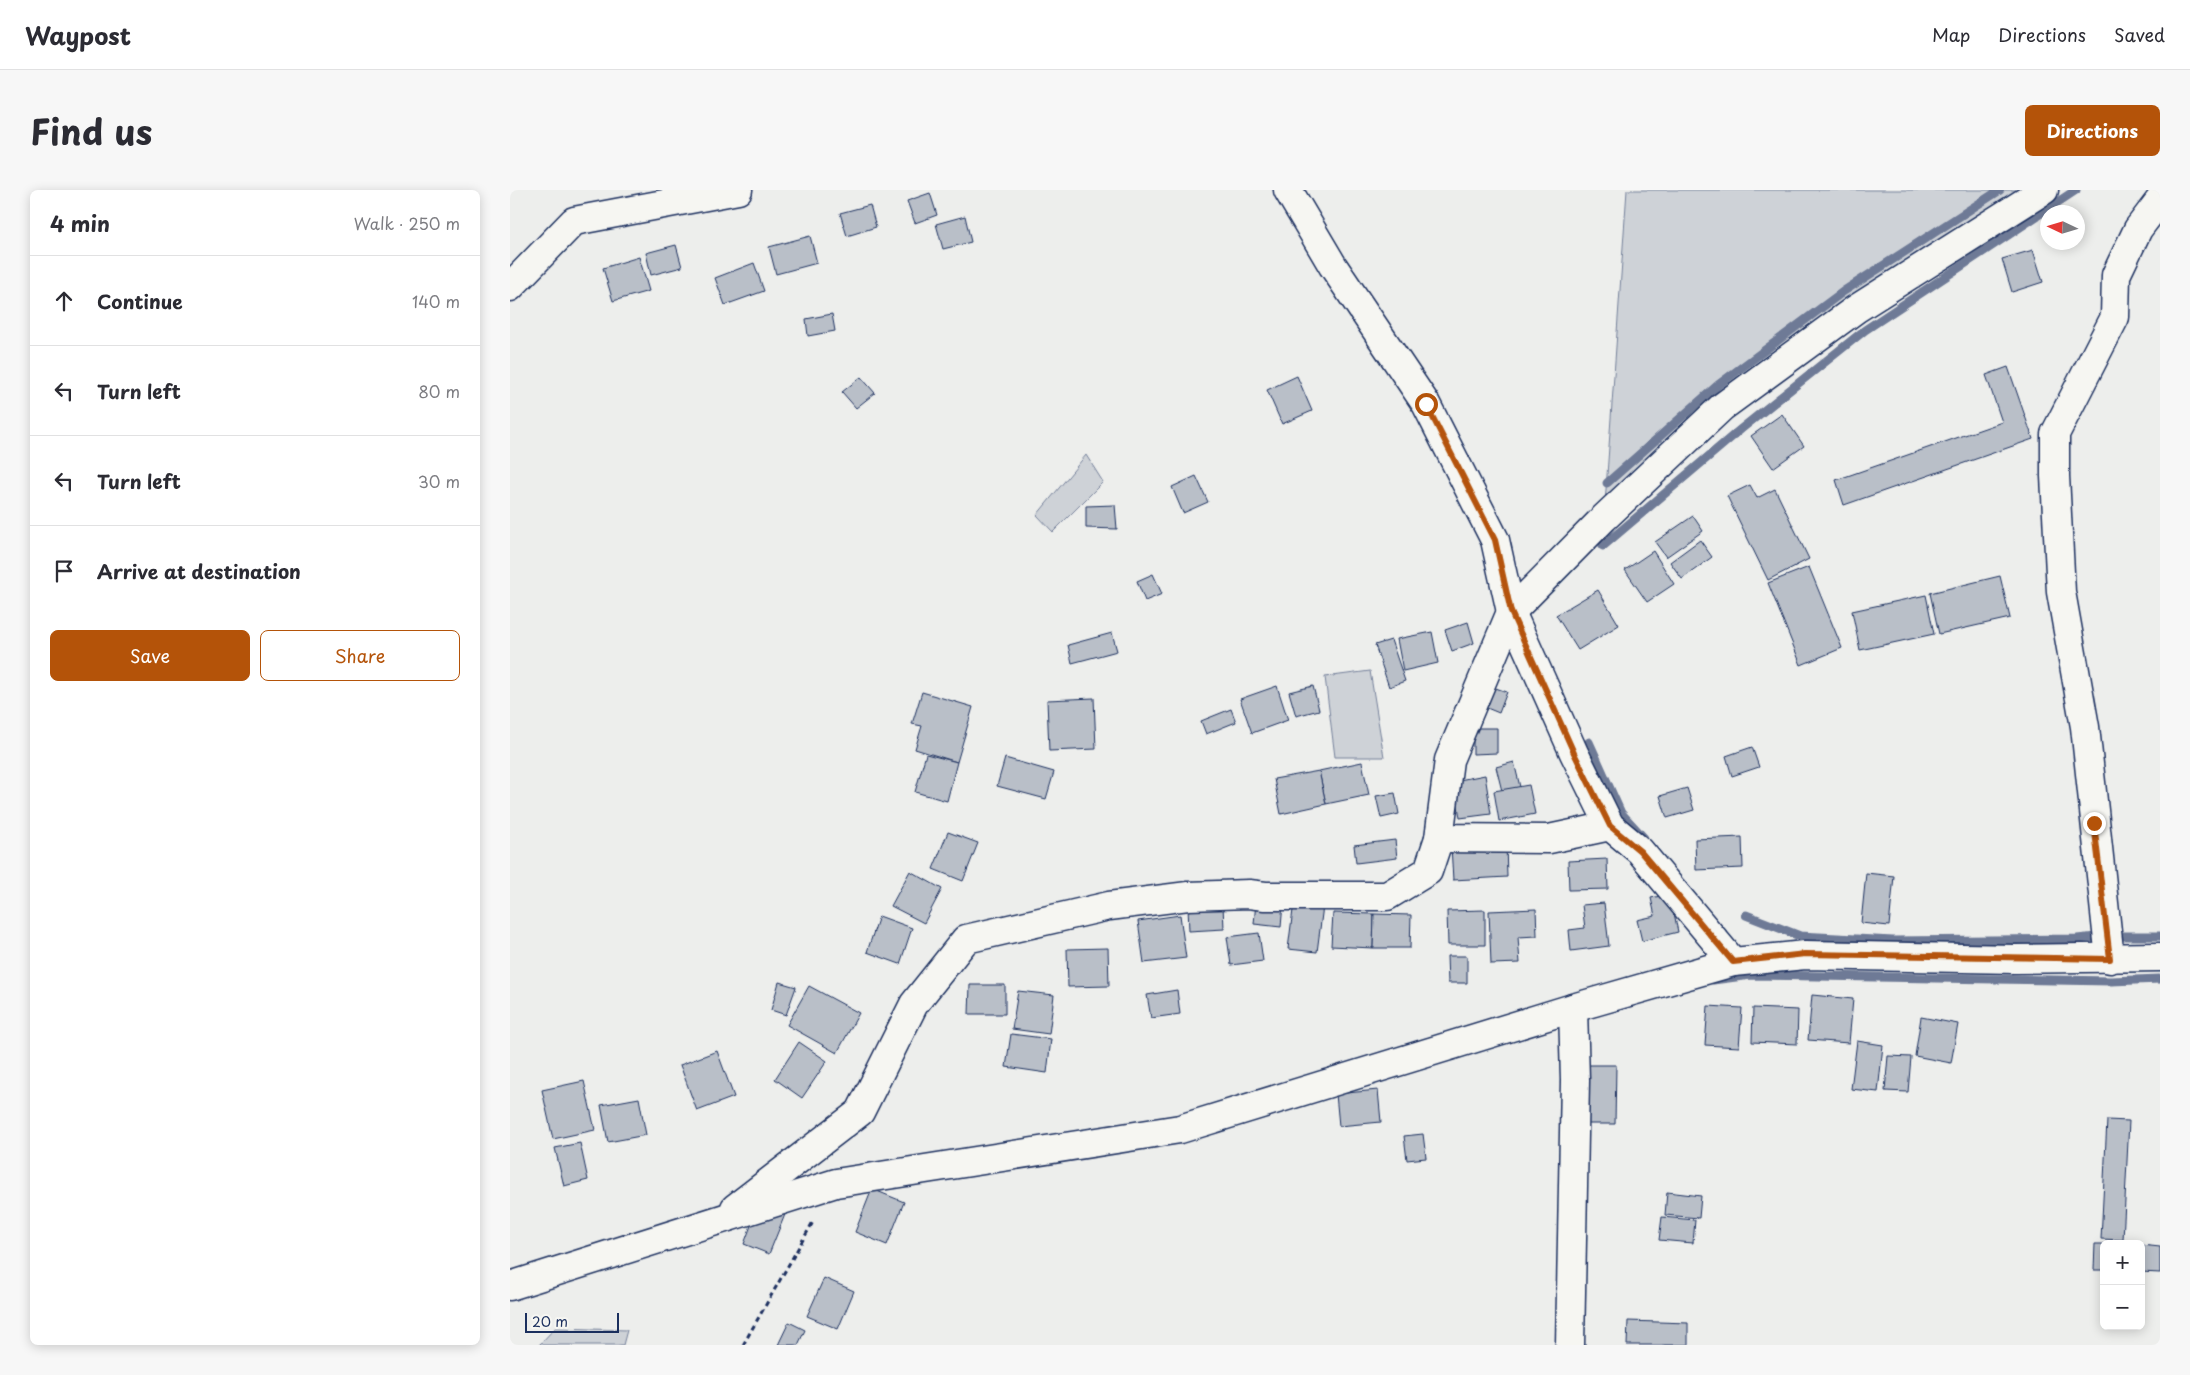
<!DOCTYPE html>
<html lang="en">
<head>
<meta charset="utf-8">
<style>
  body { margin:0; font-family:"Playpen Sans",sans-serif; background:#f7f7f7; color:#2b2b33 }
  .controls { position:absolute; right:15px; bottom:15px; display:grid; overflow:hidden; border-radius:8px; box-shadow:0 2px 12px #0003 }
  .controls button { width:45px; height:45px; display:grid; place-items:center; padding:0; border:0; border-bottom:1px solid #e1e1e2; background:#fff; color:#2b2b33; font:25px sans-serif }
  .compass { position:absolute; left:1530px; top:15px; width:45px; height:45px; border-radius:50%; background:#fff; box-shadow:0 2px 12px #0003; rotate:274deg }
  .scale { position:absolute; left:15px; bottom:12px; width:94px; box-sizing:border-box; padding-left:5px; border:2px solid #1b2f5e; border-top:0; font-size:14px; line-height:18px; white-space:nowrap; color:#1b2f5e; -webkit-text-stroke:4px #f6f6f2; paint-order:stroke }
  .stop { position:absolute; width:15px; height:15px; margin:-11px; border:4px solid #b45309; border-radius:50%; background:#fff }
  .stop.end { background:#b45309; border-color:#fff; box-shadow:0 1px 5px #0008 }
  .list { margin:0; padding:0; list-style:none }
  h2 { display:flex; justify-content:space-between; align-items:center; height:65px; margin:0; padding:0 20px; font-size:21px }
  h2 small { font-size:16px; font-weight:400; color:#7c7c81 }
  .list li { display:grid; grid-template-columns:32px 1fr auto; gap:15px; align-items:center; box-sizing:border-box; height:90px; padding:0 20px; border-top:1px solid #e1e1e2 }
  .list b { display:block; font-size:19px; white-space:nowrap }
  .list em { font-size:16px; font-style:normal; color:#7c7c81 }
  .actions { display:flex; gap:10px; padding:15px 20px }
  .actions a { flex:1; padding:11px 0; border:1px solid #b45309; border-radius:8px; text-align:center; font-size:18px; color:#b45309 }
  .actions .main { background:#b45309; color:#fff }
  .icon { flex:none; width:28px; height:28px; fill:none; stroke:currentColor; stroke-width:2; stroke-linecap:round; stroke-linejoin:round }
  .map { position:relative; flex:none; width:1650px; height:1155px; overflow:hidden; border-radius:8px }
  header { display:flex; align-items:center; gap:30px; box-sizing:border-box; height:70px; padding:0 25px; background:#fff; border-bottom:1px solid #e1e1e2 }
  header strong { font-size:24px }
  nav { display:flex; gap:28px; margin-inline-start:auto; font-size:18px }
  .intro { display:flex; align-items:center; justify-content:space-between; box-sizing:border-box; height:120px; padding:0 30px }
  h1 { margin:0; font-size:35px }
  .button { padding:12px 22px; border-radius:8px; background:#b45309; color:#fff; font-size:18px; font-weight:700 }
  main { display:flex; gap:30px; padding:0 30px }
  aside { flex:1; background:#fff; border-radius:8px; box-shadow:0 2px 12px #0003 }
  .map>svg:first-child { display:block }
  .green { fill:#ced2d7; stroke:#74809a }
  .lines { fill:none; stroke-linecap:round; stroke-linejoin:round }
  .stream { stroke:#6e7a96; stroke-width:9 }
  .building { fill:#b9bfc8; stroke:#1b2f5e }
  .minor-casing { stroke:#1b2f5e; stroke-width:31 }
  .path { stroke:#1b2f5e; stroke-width:3; stroke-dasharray:5 4; stroke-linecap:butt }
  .minor { stroke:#f6f6f2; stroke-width:28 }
  .route { stroke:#b45309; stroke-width:6 }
</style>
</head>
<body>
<header>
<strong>Waypost</strong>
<nav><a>Map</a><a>Directions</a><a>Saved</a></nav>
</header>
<div class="intro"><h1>Find us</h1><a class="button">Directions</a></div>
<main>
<aside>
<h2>4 min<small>Walk · 250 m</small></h2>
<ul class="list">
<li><svg class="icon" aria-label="ahead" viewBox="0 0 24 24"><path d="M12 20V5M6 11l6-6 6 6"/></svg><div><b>Continue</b></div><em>140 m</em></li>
<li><svg class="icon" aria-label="left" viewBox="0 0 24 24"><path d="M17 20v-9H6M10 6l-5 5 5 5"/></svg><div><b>Turn left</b></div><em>80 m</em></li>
<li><svg class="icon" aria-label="left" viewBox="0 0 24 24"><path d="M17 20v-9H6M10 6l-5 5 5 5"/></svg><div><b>Turn left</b></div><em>30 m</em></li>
<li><svg class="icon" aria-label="arrive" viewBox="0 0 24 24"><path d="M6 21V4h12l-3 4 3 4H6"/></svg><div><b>Arrive at destination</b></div></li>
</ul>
<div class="actions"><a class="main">Save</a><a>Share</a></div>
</aside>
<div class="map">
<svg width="1650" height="1155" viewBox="0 0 1650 1155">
  <rect width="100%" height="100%" fill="#edeeec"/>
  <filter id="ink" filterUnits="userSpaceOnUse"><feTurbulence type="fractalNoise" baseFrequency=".02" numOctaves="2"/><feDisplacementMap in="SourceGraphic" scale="10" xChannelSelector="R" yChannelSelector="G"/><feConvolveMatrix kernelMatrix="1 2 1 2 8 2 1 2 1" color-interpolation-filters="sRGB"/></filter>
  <g filter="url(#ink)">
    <g class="green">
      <polygon points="1117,0 1534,0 1342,121 1094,328"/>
      <polygon points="576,265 593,292 543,342 527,325"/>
      <polygon points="860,481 874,567 825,567 815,487"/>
      <polygon points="45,1138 117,1140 113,1155 29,1155"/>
    </g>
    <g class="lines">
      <g class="stream">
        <polyline points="1097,293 1208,195 1334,101 1490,0"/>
        <polyline points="1093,356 1231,239 1355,140 1566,0"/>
        <polyline points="1079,552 1111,623 1134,648"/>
        <polyline points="1236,725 1290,746 1383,751 1567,749 1596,746 1650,746"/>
        <polyline points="1203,790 1241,785 1601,791 1650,789"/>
      </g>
    </g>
    <g class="building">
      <polygon points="420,3 427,25 405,33 397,11"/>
      <polygon points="360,15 366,37 337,46 330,23"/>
      <polygon points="455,26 461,52 433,59 426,34"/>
      <polygon points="300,46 307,73 266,84 259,57"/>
      <polygon points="166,55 172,77 141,85 136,63"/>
      <polygon points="1523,60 1533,92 1502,102 1492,69"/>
      <polygon points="129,67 139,101 103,111 93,78"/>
      <polygon points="244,73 254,101 215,115 205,88"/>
      <polygon points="322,124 325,141 298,146 296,129"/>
      <polygon points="1498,177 1523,249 1334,315 1326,290 1492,232 1476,185"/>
      <polygon points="787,186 802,221 772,234 757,200"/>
      <polygon points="351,187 365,203 346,218 332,202"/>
      <polygon points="1272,224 1294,256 1263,278 1241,246"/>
      <polygon points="686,286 698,312 673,323 662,297"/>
      <polygon points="1240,295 1247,308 1265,299 1299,369 1258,390 1217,306"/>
      <polygon points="605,315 607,339 576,338 576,316"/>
      <polygon points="1183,326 1193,341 1156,367 1145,352"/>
      <polygon points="1190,350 1202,367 1172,389 1160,372"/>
      <polygon points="1143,361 1164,394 1137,412 1115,380"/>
      <polygon points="1299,377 1332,458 1291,475 1258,393"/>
      <polygon points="643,384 652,404 635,411 627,391"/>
      <polygon points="1490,386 1500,428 1429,444 1420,403"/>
      <polygon points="1088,400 1109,435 1068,460 1046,425"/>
      <polygon points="1416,405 1424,444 1350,460 1342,421"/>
      <polygon points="958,432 964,453 942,461 935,440"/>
      <polygon points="922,442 928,473 893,481 887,449"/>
      <polygon points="602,443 607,461 562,473 558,455"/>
      <polygon points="881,450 895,491 879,497 865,455"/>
      <polygon points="767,496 778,530 742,543 730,509"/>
      <polygon points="803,496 809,520 786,526 779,502"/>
      <polygon points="980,496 997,502 989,523 972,516"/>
      <polygon points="412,502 463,517 447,572 405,559 412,536 402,534"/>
      <polygon points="584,508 586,559 539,561 537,510"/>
      <polygon points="721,519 726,532 696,544 691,531"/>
      <polygon points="963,538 987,538 987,563 963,564"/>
      <polygon points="1242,557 1249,577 1222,586 1216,566"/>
      <polygon points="416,564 447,572 437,611 405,602"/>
      <polygon points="495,568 544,582 536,609 487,596"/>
      <polygon points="852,572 859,605 816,614 809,581"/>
      <polygon points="1004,572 1010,597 992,601 986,577"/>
      <polygon points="809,581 816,614 771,624 764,589"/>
      <polygon points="975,585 981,624 950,628 944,591"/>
      <polygon points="1019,595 1025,624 989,631 984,601"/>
      <polygon points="1177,598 1184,620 1157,628 1150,606"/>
      <polygon points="885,603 889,624 871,628 866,606"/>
      <polygon points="438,642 468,653 453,691 423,679"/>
      <polygon points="1232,647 1233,678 1186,680 1185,649"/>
      <polygon points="885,650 887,668 846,673 844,655"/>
      <polygon points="996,653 997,687 943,690 941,656"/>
      <polygon points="1097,669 1098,699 1059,700 1058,671"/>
      <polygon points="400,681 432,699 414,733 381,716"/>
      <polygon points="1356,683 1384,686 1379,736 1351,733"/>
      <polygon points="1160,704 1168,742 1132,751 1127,730 1145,726 1141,708"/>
      <polygon points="746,712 773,714 771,737 744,734"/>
      <polygon points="784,712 813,716 807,762 778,759"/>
      <polygon points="1094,713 1099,756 1061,761 1059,740 1075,738 1072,715"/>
      <polygon points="713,715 714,739 679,741 678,717"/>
      <polygon points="1026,719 1027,746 1008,747 1010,773 981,774 979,721"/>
      <polygon points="975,720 975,755 938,755 937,721"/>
      <polygon points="823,723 864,724 863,758 821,756"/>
      <polygon points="864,724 901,725 900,758 863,758"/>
      <polygon points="670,725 676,768 634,773 628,731"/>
      <polygon points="369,726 402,738 390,774 357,762"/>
      <polygon points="749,743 753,771 721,775 717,747"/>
      <polygon points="598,758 599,796 558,797 557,759"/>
      <polygon points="937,766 957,766 957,793 938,793"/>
      <polygon points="269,792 286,797 276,825 261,820"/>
      <polygon points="460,795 495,795 495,824 459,824"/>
      <polygon points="299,796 349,823 327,863 277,835"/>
      <polygon points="667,800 670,824 641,828 637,805"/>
      <polygon points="508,801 544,805 539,844 502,839"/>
      <polygon points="1302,805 1343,809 1339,853 1298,850"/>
      <polygon points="1198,816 1232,818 1229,857 1195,855"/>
      <polygon points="1243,818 1288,820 1287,854 1242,852"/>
      <polygon points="1411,827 1448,834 1441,873 1405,866"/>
      <polygon points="501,844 541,849 537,883 496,877"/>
      <polygon points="1347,851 1373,855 1368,902 1341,899"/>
      <polygon points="289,852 317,871 292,908 265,889"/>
      <polygon points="207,861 224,907 187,921 170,875"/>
      <polygon points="1378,866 1401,867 1398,902 1375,901"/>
      <polygon points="1078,875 1106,875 1105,934 1077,934"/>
      <polygon points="74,891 85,940 43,949 32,900"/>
      <polygon points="868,900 871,932 829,936 826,904"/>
      <polygon points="129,908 136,945 98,952 91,915"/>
      <polygon points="1597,930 1619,931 1613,1050 1591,1049"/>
      <polygon points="913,944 916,968 897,970 894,946"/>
      <polygon points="70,953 78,990 54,996 45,958"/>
      <polygon points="362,999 394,1012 377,1055 345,1042"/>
      <polygon points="1157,1002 1191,1006 1189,1028 1155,1025"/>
      <polygon points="250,1012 276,1022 259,1064 234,1054"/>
      <polygon points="1152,1027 1185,1030 1183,1053 1149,1050"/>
      <polygon points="1585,1054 1594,1054 1594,1080 1584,1080"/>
      <polygon points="1631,1055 1650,1057 1650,1083 1631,1082"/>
      <polygon points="314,1088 344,1101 328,1139 297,1126"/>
      <polygon points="1118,1131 1178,1133 1178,1155 1117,1155"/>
      <polygon points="279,1132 295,1140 288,1155 268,1155"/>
    </g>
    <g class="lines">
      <g class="minor-casing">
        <g id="minor">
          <polyline points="778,0 823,76 916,214 985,350 1001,422 1064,563 1100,636 1130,661 1223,772"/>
          <polyline points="0,97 64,31 228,0"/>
          <polyline points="1100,636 1039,649 929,648 939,570 1001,422 1094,328 1212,217 1346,119 1534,0"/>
          <polyline points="1600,769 1575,537 1551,402 1545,286 1545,244 1605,127 1606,85 1628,39 1650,10"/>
          <polyline points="225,1018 350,922 404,814 456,749 599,716 678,706 739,704 755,706 877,706 918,681 929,648"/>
          <polyline points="0,1096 326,993 670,939 1063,818 1223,772 1295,765 1505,769 1650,767"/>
          <polyline points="1060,1155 1065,890 1063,818"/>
        </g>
      </g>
      <polyline class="path" points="233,1155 303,1032"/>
      <use href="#minor" class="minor"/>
    </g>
  </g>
  <g class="lines" filter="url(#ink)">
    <polyline class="route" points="916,214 985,350 1001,422 1064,563 1100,636 1130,661 1223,772 1295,764 1600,769 1584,633"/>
  </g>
</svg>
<div class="controls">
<button>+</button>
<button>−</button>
</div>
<svg class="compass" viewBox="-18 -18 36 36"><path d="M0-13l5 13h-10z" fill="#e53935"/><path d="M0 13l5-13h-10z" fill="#7c7c81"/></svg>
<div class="scale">20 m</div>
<div class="stop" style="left:916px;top:214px"></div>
<div class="stop end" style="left:1584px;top:633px"></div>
</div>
</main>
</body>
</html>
